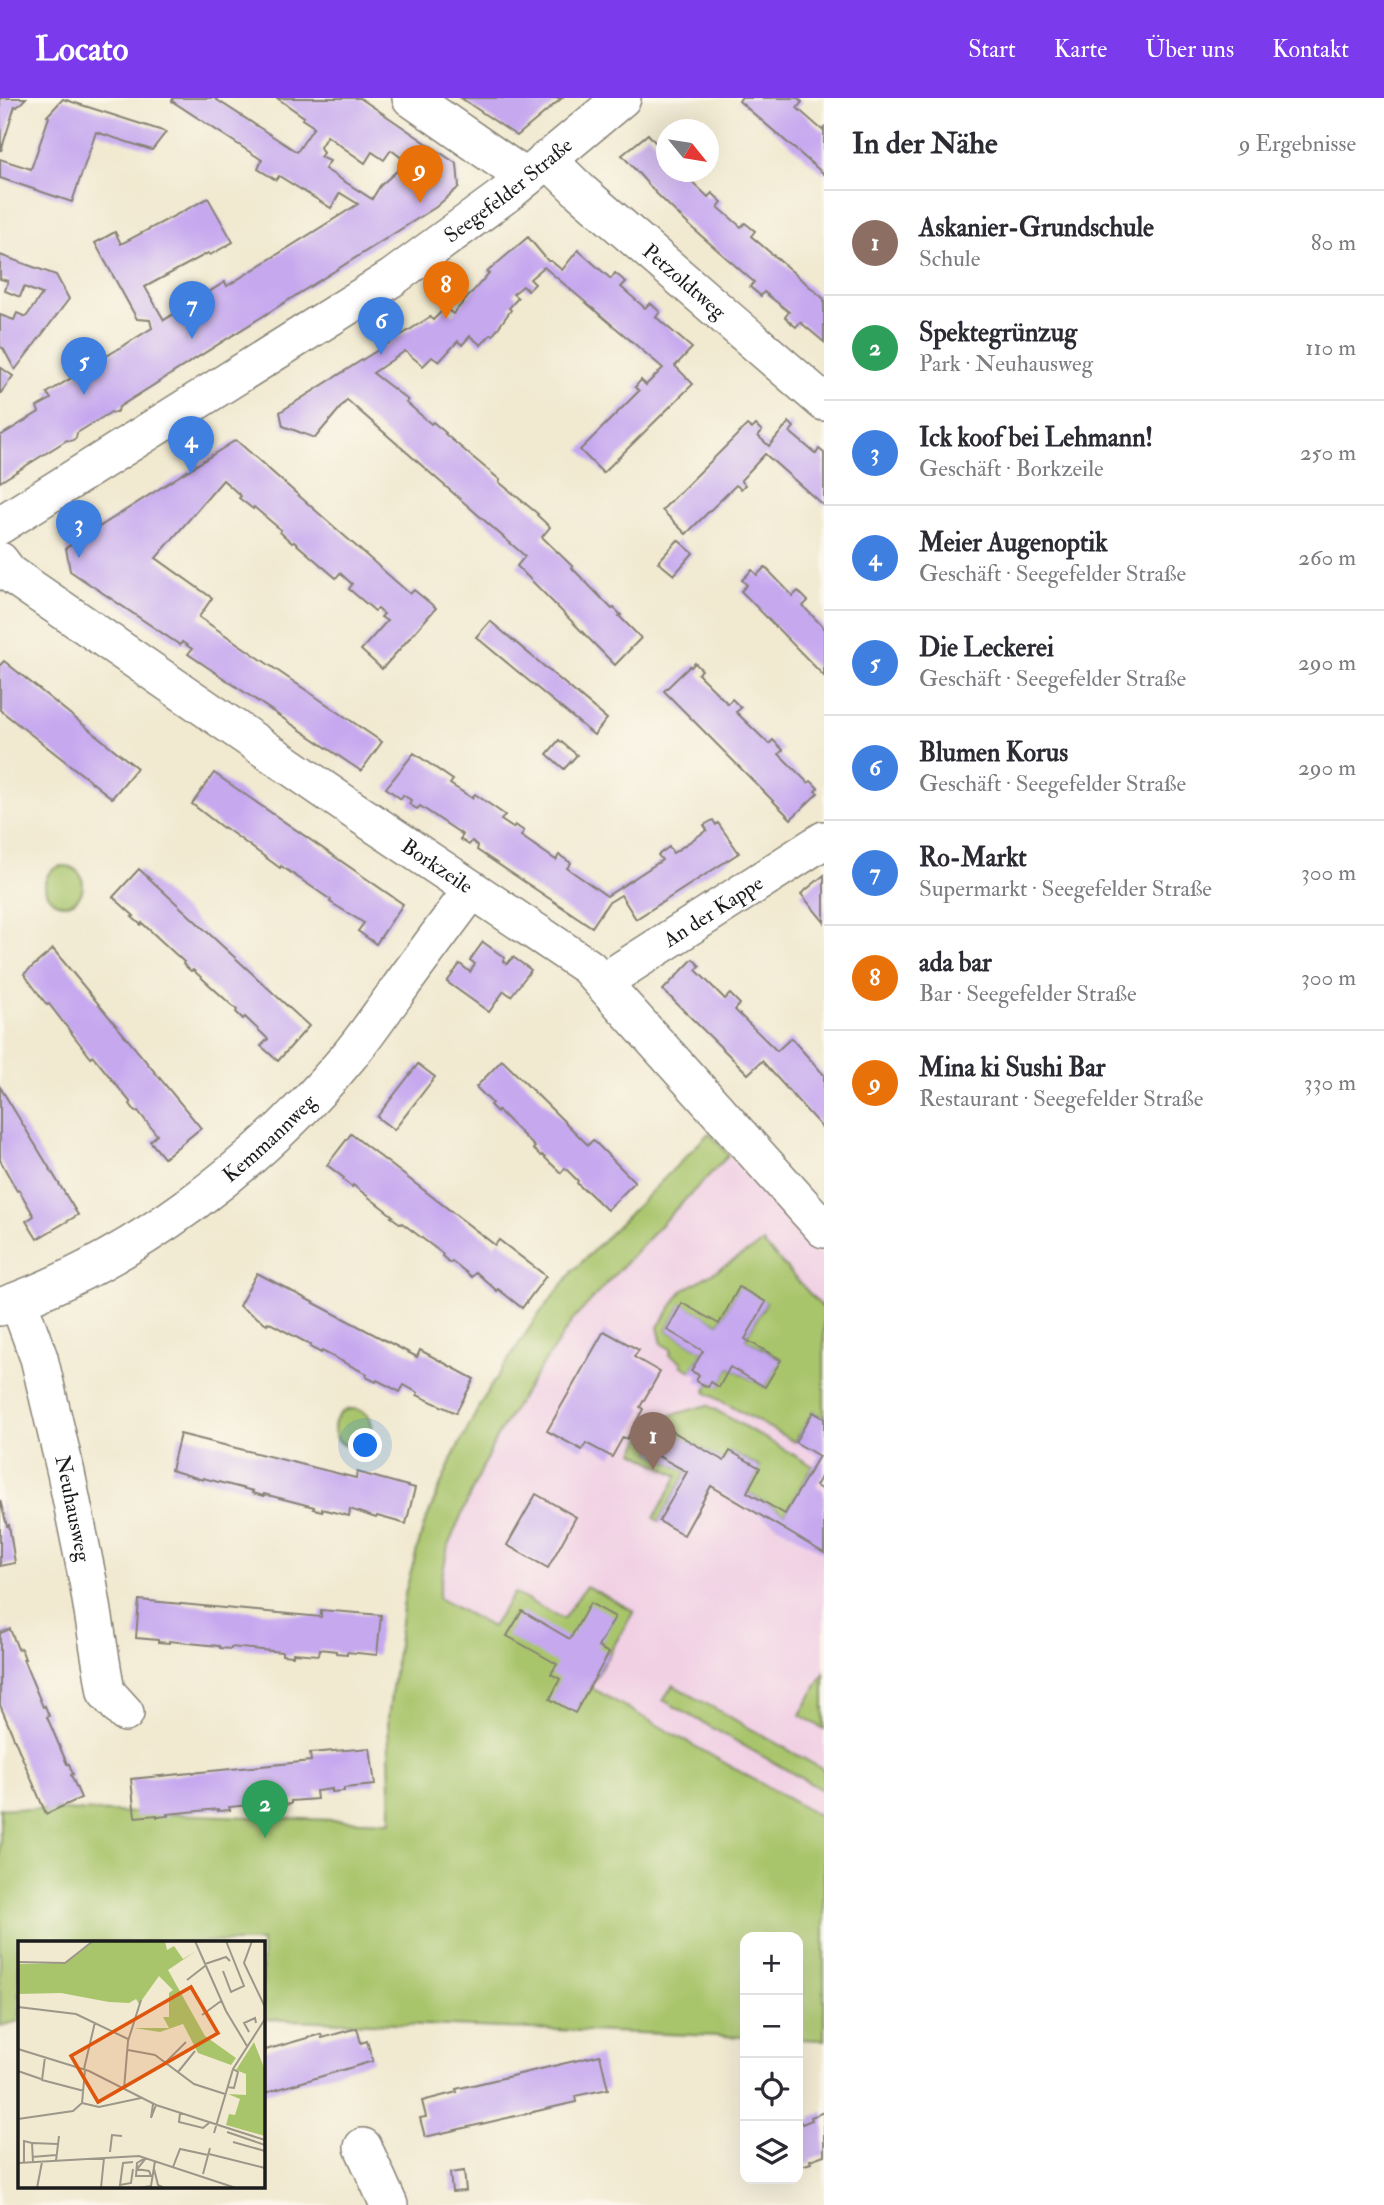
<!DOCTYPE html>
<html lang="de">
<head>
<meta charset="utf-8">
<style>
  body { margin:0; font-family:"IM FELL Double Pica",serif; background:#f2f2f3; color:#2b2b33 }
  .controls { position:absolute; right:21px; bottom:21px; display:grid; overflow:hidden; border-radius:14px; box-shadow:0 7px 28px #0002 }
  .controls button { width:63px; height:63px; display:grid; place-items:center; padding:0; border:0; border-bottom:2px solid #e1e1e2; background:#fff; color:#2b2b33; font:35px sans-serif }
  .compass { position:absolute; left:656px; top:21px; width:63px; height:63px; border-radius:50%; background:#fff; box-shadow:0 7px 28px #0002; rotate:120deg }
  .you { position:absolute; left:366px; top:1348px; width:24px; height:24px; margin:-18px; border:5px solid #fff; border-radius:50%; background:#1a73e8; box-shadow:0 0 0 10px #1a73e833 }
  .badge { display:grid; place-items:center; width:46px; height:46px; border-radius:50%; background:#7c3aed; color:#fff; font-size:23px; font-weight:700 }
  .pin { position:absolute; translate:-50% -58px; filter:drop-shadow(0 2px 4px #0008) }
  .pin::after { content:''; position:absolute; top:37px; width:24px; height:21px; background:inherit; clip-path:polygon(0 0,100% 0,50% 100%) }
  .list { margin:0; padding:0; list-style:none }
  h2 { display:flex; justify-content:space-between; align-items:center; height:91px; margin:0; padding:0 28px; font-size:30px }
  h2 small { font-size:23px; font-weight:400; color:#7c7c81 }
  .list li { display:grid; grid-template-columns:46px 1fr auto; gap:21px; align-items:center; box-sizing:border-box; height:105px; padding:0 28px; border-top:2px solid #e1e1e2 }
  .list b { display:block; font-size:26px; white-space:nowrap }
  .list p { margin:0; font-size:23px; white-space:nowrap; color:#7c7c81 }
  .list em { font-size:23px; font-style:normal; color:#7c7c81 }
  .icon { flex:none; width:38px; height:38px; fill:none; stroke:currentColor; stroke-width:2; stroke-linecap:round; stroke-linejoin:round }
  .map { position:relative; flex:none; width:824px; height:2107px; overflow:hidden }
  header { display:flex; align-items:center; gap:42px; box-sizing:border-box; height:98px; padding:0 35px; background:#7c3aed; color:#fff }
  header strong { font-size:33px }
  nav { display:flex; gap:38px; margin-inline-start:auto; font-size:24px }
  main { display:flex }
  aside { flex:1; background:#fff }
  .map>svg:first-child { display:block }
  .built { fill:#f1d0e4 }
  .green { fill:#a9c56c; stroke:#627044; stroke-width:2 }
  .building { fill:#c6a8ef; fill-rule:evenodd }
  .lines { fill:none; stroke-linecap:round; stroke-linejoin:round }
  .minor-casing { stroke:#868276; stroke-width:40 }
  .minor { stroke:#fff; stroke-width:37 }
  .labels { text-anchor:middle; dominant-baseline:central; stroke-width:7; stroke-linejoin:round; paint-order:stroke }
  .street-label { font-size:21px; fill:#1c1c1c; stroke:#fbf7ec }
  .inset-road { fill:none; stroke:#9c9788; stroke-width:2 }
  .view { fill:#de560d; fill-opacity:0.15; stroke:#de560d; stroke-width:3.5 }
  .inset-edge { fill:none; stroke:#1c1c1c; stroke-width:3.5 }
</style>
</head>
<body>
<header>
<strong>Locato</strong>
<nav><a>Start</a><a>Karte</a><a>Über uns</a><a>Kontakt</a></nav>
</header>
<main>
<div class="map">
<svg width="824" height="2107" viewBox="0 0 824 2107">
  <rect width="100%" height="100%" fill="#fbf7ec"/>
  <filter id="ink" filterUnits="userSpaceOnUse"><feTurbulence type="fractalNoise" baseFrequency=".0143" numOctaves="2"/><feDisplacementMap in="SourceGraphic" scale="14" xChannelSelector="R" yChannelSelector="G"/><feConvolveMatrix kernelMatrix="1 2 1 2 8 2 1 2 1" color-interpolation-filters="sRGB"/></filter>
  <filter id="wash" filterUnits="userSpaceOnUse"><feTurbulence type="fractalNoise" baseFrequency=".00686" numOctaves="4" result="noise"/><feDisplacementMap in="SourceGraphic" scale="28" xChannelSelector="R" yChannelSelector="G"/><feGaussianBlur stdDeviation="1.57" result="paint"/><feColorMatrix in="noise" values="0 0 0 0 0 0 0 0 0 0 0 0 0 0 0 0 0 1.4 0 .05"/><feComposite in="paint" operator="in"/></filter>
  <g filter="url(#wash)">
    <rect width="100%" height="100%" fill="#f1e9d0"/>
    <polygon class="built" points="729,1057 824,1162 824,1721 590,1588 633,1513 586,1488 564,1521 492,1529 438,1501 448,1448 467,1404 496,1340 529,1287 573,1222 665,1122"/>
    <g class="green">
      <circle cx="64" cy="787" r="19"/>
      <polygon points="709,1035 729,1057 665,1122 573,1222 529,1287 496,1340 467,1404 448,1448 438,1500 492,1529 514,1495 563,1521 586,1488 634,1513 590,1589 824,1721 824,1942 798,1941 798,1839 745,1839 745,1939 263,1921 262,1844 19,1844 19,1923 0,1928 0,1710 391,1724 388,1619 405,1495 424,1427 452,1360 486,1296 536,1220 574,1172"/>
      <polygon points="763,1145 824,1211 824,1320 813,1314 795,1344 705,1294 711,1284 719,1288 730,1269 765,1289 781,1261 745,1241 766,1205 739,1190 719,1226 682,1206 667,1232 703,1253 691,1273 681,1267 682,1264 670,1257 671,1251 662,1246 658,1229 682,1193"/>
      <polygon points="707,1307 813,1368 785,1416 747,1394 760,1369 730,1353 724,1363 665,1330 651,1354 687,1374 659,1423 654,1420 678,1378 634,1354 651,1323"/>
      <circle cx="353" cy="1330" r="19"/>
      <polygon points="824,1575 824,1631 800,1617"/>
      <polygon points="673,1587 824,1672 824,1693 663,1602"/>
    </g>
    <g id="blocks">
      <g class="building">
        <polygon points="0,0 26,0 17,9 15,8 1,53"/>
        <path d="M173 0H214L297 54 314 29 302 21 304 19 277 0H360L457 66 459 89 436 109 119 309 118 313 114 315 111 314 77 335 76 340 71 343 67 342 0 384V338L39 314 37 309 51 301 47 295 152 230 150 222 137 221 95 145 115 134 121 146 208 100 233 144 210 157 208 155 145 189 164 222 225 184 227 188 358 106 340 95 331 110 279 78 276 82 258 71 262 62 172 3ZM327 38 365 65 372 54 384 62 391 52 407 64 380 88 372 101 325 71 330 63 320 59 323 55 320 49Z"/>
        <polygon points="461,0 562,0 517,38"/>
        <polygon points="741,0 798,0 802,4 797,10 822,32 824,30 824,76 739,3"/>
        <polygon points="63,1 166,34 152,52 96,34 72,104 0,80 0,61 31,71 49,19 47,18"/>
        <polygon points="648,36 666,57 666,74 686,74 684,76 708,99 712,95 722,104 718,109 741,129 745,125 755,133 751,138 824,201 824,244 800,224 796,229 790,224 785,219 789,214 764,194 761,198 750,189 754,184 690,128 655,94 622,57"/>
        <polygon points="528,139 548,163 551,163 562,172 578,152 611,181 615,175 626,184 621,189 645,210 650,205 660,214 656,219 692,250 675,268 693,286 603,375 580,352 639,293 635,289 641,282 646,287 663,270 544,169 530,181 535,186 528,193 523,188 513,196 518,200 509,210 511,212 493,237 491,236 481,247 470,238 462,247 458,243 439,264 432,259 423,268 405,253 373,275 408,302 406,304 431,326 433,324 446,335 445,336 500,382 499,384 538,416 537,417 550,429 542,439 573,469 572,470 612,511 614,510 621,517 619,518 641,540 615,567 517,468 525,458 347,302 315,340 283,328 280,314 430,219 433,222 445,210 453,216 489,175 487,174"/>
        <polygon points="0,157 56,177 69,201 15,272 3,250 0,249 0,217 14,222 17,215 26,219 42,196 24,189 20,199 5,193 8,183 0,181"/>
        <polygon points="0,269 13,278 0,296"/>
        <polygon points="789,324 794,329 790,334 816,356 819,351 824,355 824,408 765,356 741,382 745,387 741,391 736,387 686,436 662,412 747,327 752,331 756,327 762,333 758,338 769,348"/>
        <polygon points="236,342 410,496 414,492 436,510 382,571 361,552 387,523 381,519 384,516 378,511 375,513 349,491 352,486 340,475 336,480 294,444 292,445 280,434 281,432 254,409 253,411 239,400 241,398 223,382 156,460 212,500 199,519 382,644 361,673 188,556 192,551 182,544 180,547 70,473 66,450"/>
        <polygon points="678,442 693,455 674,477 658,464"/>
        <polygon points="765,469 793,498 798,493 808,503 803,508 824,530 824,578 741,493 747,487 742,482 752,472 757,477"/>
        <polygon points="490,523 607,621 594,637 476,539"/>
        <polygon points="4,563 137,670 112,700 0,612 0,567"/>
        <polygon points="695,565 702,572 698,576 728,606 732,601 741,610 736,614 769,646 773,642 783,652 779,656 808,685 811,683 818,690 815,693 818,695 791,721 664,593 690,568 691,569"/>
        <polygon points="559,642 577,657 564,671 547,656"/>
        <polygon points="414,655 453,682 450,686 472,700 475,696 505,717 501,722 513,730 515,727 524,733 521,738 556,762 559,757 571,765 567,770 607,798 662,762 658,757 669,749 673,755 707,732 704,727 713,722 716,727 718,725 739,755 636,821 621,797 608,805 592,829 477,752 478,748 472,743 469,747 460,741 463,737 420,708 417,711 409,706 411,702 403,697 401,701 386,690"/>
        <polygon points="214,675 403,806 376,846 358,833 364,825 330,804 331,802 281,768 280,770 224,729 223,730 192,706"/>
        <polygon points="139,771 309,928 278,963 261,948 268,941 245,919 243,921 236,914 237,912 193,872 191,873 183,866 184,864 142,825 141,827 132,819 134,818 113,799"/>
        <polygon points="824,777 824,824 801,796"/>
        <polygon points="483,844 505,860 503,863 507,866 513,859 531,872 511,898 504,893 489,914 447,884 460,866 470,874 475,866 470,862"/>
        <polygon points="53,851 201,1030 164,1060 150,1043 157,1037 138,1013 136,1014 130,1006 131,1005 93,958 91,960 49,906 47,907 24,876"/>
        <polygon points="693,861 700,868 696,872 725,901 730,896 740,906 735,912 777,953 791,940 824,977 824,1032 762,963 748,976 663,892"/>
        <polygon points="502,962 588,1047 593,1042 635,1084 607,1112 585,1091 584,1092 577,1085 578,1083 565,1070 561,1075 542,1057 541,1058 533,1051 535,1049 498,1012 497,1014 490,1007 492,1005 476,989"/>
        <polygon points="418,966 435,979 394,1032 377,1019"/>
        <polygon points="0,989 78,1117 37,1141 26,1123 34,1118 19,1092 17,1093 0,1062"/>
        <polygon points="351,1036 495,1147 499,1142 546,1178 522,1210 498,1191 497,1193 476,1174 472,1179 452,1163 450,1165 442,1158 443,1156 402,1125 401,1126 391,1119 393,1118 375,1104 353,1087 352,1089 343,1082 344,1080 327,1067"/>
        <polygon points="257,1175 417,1259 420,1252 474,1281 456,1315 417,1297 418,1295 404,1287 400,1294 377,1282 376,1284 366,1279 367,1276 322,1253 321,1255 310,1249 311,1247 268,1224 267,1226 239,1208"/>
        <polygon points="739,1189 766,1204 745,1241 781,1262 765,1289 730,1269 719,1289 711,1284 708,1289 696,1283 699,1277 691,1273 703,1253 667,1232 682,1205 719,1226"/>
        <polygon points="604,1233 639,1252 634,1259 660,1274 640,1309 643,1311 627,1341 623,1339 612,1359 586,1345 582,1352 547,1333"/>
        <polygon points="813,1314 824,1320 824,1374 816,1388 824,1393 824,1455 711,1388 684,1437 659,1423 687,1374 651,1354 665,1329 724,1363 730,1353 760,1370 747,1394 785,1416 819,1358 795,1344"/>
        <polygon points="180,1336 356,1380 357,1374 415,1390 406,1426 377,1418 376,1420 350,1411 349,1418 322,1411 322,1413 313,1411 314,1409 264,1396 264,1398 252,1395 253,1393 203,1380 203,1382 171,1372"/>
        <polygon points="536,1396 576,1419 548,1470 507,1447"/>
        <polygon points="0,1402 7,1428 9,1427 15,1465 0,1468"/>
        <polygon points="139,1502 321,1519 321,1512 381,1517 377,1557 347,1554 347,1556 336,1555 336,1553 320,1551 319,1557 293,1555 293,1558 282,1557 282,1554 231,1549 231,1551 220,1550 219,1548 169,1543 169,1545 158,1544 158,1542 136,1540"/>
        <polygon points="590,1505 615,1519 598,1549 609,1555 575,1615 550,1601 560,1581 551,1576 557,1566 507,1538 522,1513 570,1541"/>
        <polygon points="10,1531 18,1551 21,1550 25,1561 23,1561 43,1609 45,1608 49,1618 47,1619 67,1666 69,1666 73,1676 71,1677 81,1700 46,1716 0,1607 0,1535"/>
        <polygon points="370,1650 375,1687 344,1690 344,1693 332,1694 332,1691 316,1693 317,1701 291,1703 291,1706 281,1707 280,1704 229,1709 230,1712 218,1713 218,1711 167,1716 168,1718 157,1719 157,1717 135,1719 131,1681 311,1663 310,1655"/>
        <polygon points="357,1930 361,1945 367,1943 373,1963 262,1996 262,1953 321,1936 322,1940"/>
        <polygon points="600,1957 608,1991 575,1998 576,2004 425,2039 420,2020 426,2019 422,2003 457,1994 456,1991"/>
        <polygon points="824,2014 824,2057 810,2062 811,2065 798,2069 798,2023 800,2023 802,2026 812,2022 811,2019"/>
        <polygon points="464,2073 466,2093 452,2094 450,2075"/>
      </g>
    </g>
  </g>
  <g filter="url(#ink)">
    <use href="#blocks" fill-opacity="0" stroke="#868276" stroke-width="2"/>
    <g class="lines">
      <g class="minor-casing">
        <g id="minor">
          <polyline points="411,0 526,80"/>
          <path id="s1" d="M547 61 581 94 824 304"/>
          <path id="s2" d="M0 427 392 180 509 94 622 0"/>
          <path id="s3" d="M0 463 9 475 352 711 588 869 824 1131"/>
          <path id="s4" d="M603 884 824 742"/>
          <path id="s5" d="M18 1203 39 1260 66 1375 88 1483 106 1594 125 1615"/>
          <path id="s6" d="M0 1209C134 1162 259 1066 349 958 365 939 379 918 393 899 419 863 446 827 472 792"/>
          <polyline points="363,2049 389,2107"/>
        </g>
      </g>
      <use href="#minor" class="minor"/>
    </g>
  </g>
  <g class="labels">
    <g class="street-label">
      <text stroke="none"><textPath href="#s2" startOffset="609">Seegefelder Straße</textPath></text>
      <text stroke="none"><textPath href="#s1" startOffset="184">Petzoldtweg</textPath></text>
      <text stroke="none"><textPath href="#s3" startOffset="534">Borkzeile</textPath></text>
      <text stroke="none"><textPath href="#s4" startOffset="131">An der Kappe</textPath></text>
      <text stroke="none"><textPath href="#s6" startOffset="320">Kemmannweg</textPath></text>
      <text stroke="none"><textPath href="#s5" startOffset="215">Neuhausweg</textPath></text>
    </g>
  </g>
  <g transform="translate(18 1843)">
    <rect width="247" height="247" fill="#f1e9d0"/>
    <path d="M76 0H147L149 9 156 5 165 18 178 10 150 29 187 95 218 117 213 124 180 112 165 83 142 91 116 87H151L145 76H151V52L155 49 141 35 121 63 118 58 111 62 91 61 43 52 0 53 1 23 47 22ZM236 101 247 129V195L208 184 211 173 217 174 222 158 210 153 228 154V133L218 129Z" fill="#a9c56c"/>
    <path class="inset-road" d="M177 0 208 70 229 105M234 0 226 22 247 66M0 21 47 22 75 0M187 23 208 16 212 20M205 30 213 51 226 45 208 0M169 39 187 25M0 66 58 73 110 98M184 74 203 60M231 91 226 82 237 77 238 82M0 108 71 130 138 164 247 199M110 109 137 114 176 143 207 153M27 116 24 139 66 150M148 121 168 101M66 128 77 81M0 130 23 138M160 131 177 110M209 146 216 147 220 131 215 128M106 148 110 100 123 59M64 162 81 166 123 157M64 162 67 129M135 163 133 177 138 164M162 172 161 181 185 187 191 182M0 178 55 170 64 162M209 191 247 204M196 192 215 128 247 78M215 201 247 210M14 202 40 203M92 211 94 194 104 195M191 213 247 227M14 216 38 214M127 217 119 222 118 235H133L131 230 119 228 128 217M38 220 41 195M0 222 121 215 218 247M6 222V200L14 202 15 221M155 226 162 208 190 214M115 228 113 242 102 244 105 222 115 221M136 228 140 244 146 247M185 233 192 207M19 247 24 221M83 247 86 217M121 247 133 245 137 220"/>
    <path class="view" d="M173 46 200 92 80 161 53 115Z"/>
    <rect width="247" height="247" class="inset-edge"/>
  </g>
</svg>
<div class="controls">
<button>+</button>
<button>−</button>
<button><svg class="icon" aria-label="locate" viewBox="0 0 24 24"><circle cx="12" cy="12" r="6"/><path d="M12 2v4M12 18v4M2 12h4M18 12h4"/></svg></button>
<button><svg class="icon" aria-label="layers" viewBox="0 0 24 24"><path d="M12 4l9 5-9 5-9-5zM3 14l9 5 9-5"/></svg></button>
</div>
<svg class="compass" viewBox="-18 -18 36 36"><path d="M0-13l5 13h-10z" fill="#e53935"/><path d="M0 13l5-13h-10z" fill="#7c7c81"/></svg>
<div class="you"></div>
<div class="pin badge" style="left:653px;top:1372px;background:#8d6e63">1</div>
<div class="pin badge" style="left:265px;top:1740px;background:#2e9e5b">2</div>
<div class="pin badge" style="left:79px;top:460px;background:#3f7fe0">3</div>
<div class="pin badge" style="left:191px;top:376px;background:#3f7fe0">4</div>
<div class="pin badge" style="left:84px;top:297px;background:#3f7fe0">5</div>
<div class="pin badge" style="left:381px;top:257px;background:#3f7fe0">6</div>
<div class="pin badge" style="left:192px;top:241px;background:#3f7fe0">7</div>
<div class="pin badge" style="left:446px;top:221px;background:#e8710a">8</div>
<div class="pin badge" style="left:420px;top:105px;background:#e8710a">9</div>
</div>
<aside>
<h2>In der Nähe<small>9 Ergebnisse</small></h2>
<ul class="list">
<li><span class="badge" style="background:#8d6e63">1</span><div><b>Askanier-Grundschule</b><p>Schule</p></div><em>80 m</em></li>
<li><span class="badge" style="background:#2e9e5b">2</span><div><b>Spektegrünzug</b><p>Park · Neuhausweg</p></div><em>110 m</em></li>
<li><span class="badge" style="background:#3f7fe0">3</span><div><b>Ick koof bei Lehmann!</b><p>Geschäft · Borkzeile</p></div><em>250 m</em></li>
<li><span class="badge" style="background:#3f7fe0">4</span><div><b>Meier Augenoptik</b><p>Geschäft · Seegefelder Straße</p></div><em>260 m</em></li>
<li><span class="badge" style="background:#3f7fe0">5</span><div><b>Die Leckerei</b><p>Geschäft · Seegefelder Straße</p></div><em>290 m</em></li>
<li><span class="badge" style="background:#3f7fe0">6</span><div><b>Blumen Korus</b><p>Geschäft · Seegefelder Straße</p></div><em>290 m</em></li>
<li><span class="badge" style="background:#3f7fe0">7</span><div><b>Ro-Markt</b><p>Supermarkt · Seegefelder Straße</p></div><em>300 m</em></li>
<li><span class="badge" style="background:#e8710a">8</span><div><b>ada bar</b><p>Bar · Seegefelder Straße</p></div><em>300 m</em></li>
<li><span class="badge" style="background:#e8710a">9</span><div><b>Mina ki Sushi Bar</b><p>Restaurant · Seegefelder Straße</p></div><em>330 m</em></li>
</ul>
</aside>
</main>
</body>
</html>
